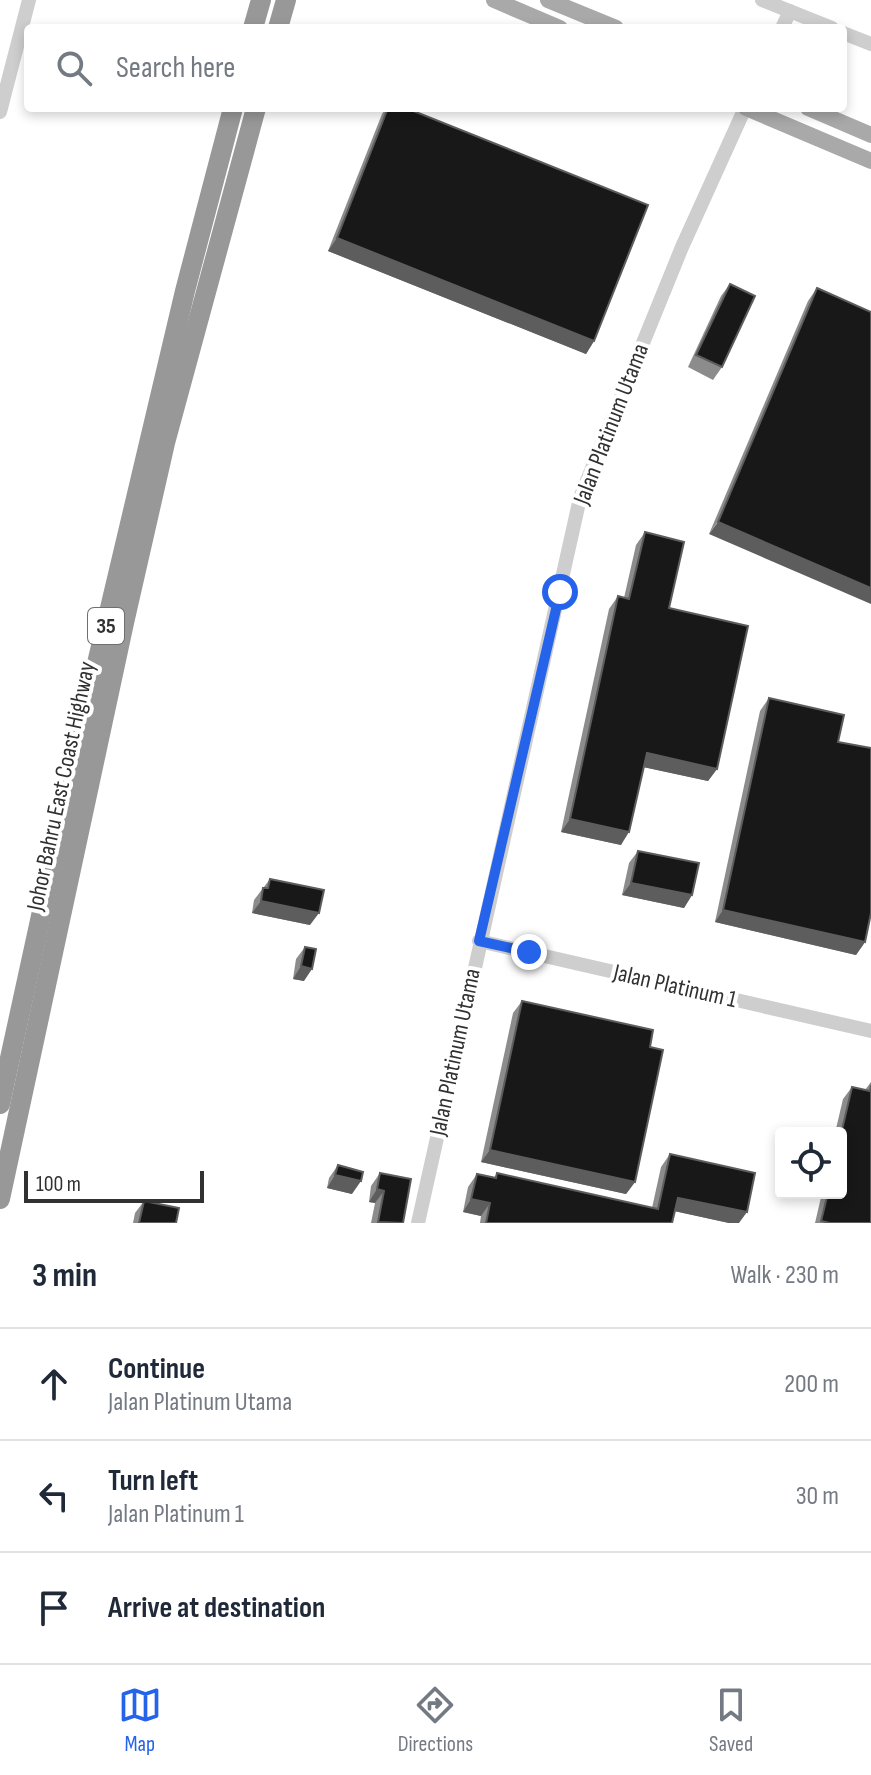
<!DOCTYPE html>
<html lang="en">
<head>
<meta charset="utf-8">
<style>
  body { margin:0; font-family:"Sofia Sans Condensed",sans-serif; background:#f6f6f7; color:#1f2937 }
  .controls { position:absolute; right:24px; bottom:24px; display:grid; overflow:hidden; border-radius:8px; box-shadow:0 4px 12px #0003 }
  .controls button { width:72px; height:72px; display:grid; place-items:center; padding:0; border:0; border-bottom:2px solid #e0e1e3; background:#fff; color:#1f2937; font:40px sans-serif }
  .scale { position:absolute; left:24px; bottom:20px; width:180px; box-sizing:border-box; padding-left:8px; border:4px solid #313131; border-top:0; font-size:22px; line-height:28px; white-space:nowrap; color:#313131; -webkit-text-stroke:6px #fff; paint-order:stroke }
  .stop { position:absolute; width:24px; height:24px; margin:-18px; border:6px solid #2563eb; border-radius:50%; background:#fff }
  .stop.end { background:#2563eb; border-color:#fff; box-shadow:0 2px 8px #0008 }
  .list { margin:0; padding:0; list-style:none }
  h2 { display:flex; justify-content:space-between; align-items:center; height:104px; margin:0; padding:0 32px; font-size:34px }
  h2 small { font-size:26px; font-weight:400; color:#747a83 }
  .list li { display:grid; grid-template-columns:52px 1fr auto; gap:24px; align-items:center; box-sizing:border-box; height:112px; padding:0 32px; border-top:2px solid #e0e1e3 }
  .list b { display:block; font-size:30px; white-space:nowrap }
  .list p { margin:0; font-size:26px; white-space:nowrap; color:#747a83 }
  .list em { font-size:26px; font-style:normal; color:#747a83 }
  .icon { flex:none; width:44px; height:44px; fill:none; stroke:currentColor; stroke-width:2; stroke-linecap:round; stroke-linejoin:round }
  .map { position:relative; flex:none; width:871px; height:1223px; overflow:hidden }
  .search { position:absolute; background:#fff; box-shadow:0 4px 12px #0003; left:24px; right:24px; top:24px; height:88px; display:flex; align-items:center; gap:20px; box-sizing:border-box; padding:0 28px; border-radius:8px; color:#747a83; font-size:30px }
  .sheet { height:440px; background:#fff }
  nav { display:flex; justify-content:space-around; align-items:center; box-sizing:border-box; height:112px; border-top:2px solid #e0e1e3; background:#fff; font-size:22px; color:#747a83 }
  nav a { display:grid; justify-items:center; gap:4px }
  nav .on { color:#2563eb }
  .map>svg:first-child { display:block }
  .lines { fill:none; stroke-linecap:round; stroke-linejoin:round }
  .minor { stroke:#cecece; stroke-width:14 }
  .major { stroke:#a9a9a9; stroke-width:16 }
  .highway { stroke:#989898; stroke-width:20 }
  .wall { fill:#8c8c8c }
  .shaded-wall { fill:#5d5d5d }
  .building { fill:#181818; stroke:#5d5d5d; stroke-width:2 }
  .route { stroke:#2563eb; stroke-width:10 }
  .labels { text-anchor:middle; dominant-baseline:central; stroke-width:8; stroke-linejoin:round; paint-order:stroke }
  .shield { fill:#fff; stroke:#6f6f6f; stroke-width:2 }
  .shield-label { font-size:22px; font-weight:bold; fill:#313131 }
  .street-label { font-size:24px; fill:#313131; stroke:#fff }
</style>
</head>
<body>
<div class="map">
<svg width="871" height="1223" viewBox="0 0 871 1223">
  <rect width="100%" height="100%" fill="#fff"/>
  <g class="lines">
    <g class="minor">
      <polyline points="762,0 832,28"/>
      <polyline points="782,28 790,11"/>
      <polyline points="843,33 871,44"/>
      <polyline points="0,112 29,0"/>
      <polyline points="479,941 871,1031"/>
      <polyline points="418,1223 580,498 682,247 745,108"/>
    </g>
    <g class="major">
      <polyline points="494,0 560,28"/>
      <polyline points="548,0 616,28"/>
      <polyline points="746,108 871,161"/>
      <polyline points="808,108 871,135"/>
    </g>
    <g class="highway">
      <polyline points="253,28 261,0"/>
      <polyline points="278,28 286,0"/>
      <polyline points="0,1104 85,714 185,291 233,108"/>
      <polyline points="0,1199 124,623 165,443 256,108"/>
    </g>
  </g>
  <g class="wall">
    <polygon points="386,108 406,108 594,341 586,354 328,251 382,114"/>
    <polygon points="730,284 722,367 713,380 688,367 721,296"/>
    <polygon points="817,288 871,312 709,534 808,301"/>
    <polygon points="645,532 669,608 717,769 708,781 644,767 621,845 561,832 609,609 618,596 624,598 636,545"/>
    <polygon points="769,698 838,742 865,942 856,955 715,922 760,711"/>
    <polygon points="638,851 692,895 684,908 622,895 629,863"/>
    <polygon points="270,879 310,925 252,913 254,900"/>
    <polygon points="305,947 304,981 293,979 296,959"/>
    <polygon points="522,1001 650,1047 635,1182 626,1194 481,1162 513,1013"/>
    <polygon points="871,1082 871,1223 815,1223 822,1193 841,1193 841,1133 835,1133 843,1099 852,1087 865,1090"/>
    <polygon points="670,1154 739,1223 729,1223 675,1211 672,1223 480,1223 481,1216 463,1212 468,1187 477,1174 494,1178 497,1173 652,1208 661,1167"/>
    <polygon points="338,1165 352,1194 327,1188 329,1178"/>
    <polygon points="380,1173 403,1223 371,1223 375,1203 369,1202 371,1186"/>
    <polygon points="144,1201 176,1223 133,1223 135,1213"/>
  </g>
  <g class="shaded-wall">
    <polygon points="337,238 594,341 586,354 328,251"/>
    <polygon points="718,522 871,588 871,604 709,534"/>
    <polygon points="647,753 717,769 708,781 638,766"/>
    <polygon points="570,819 629,832 621,845 561,832"/>
    <polygon points="631,883 692,895 684,908 622,895"/>
    <polygon points="261,901 319,913 310,925 252,913"/>
    <polygon points="723,910 865,942 856,955 715,922"/>
    <polygon points="301,966 312,969 304,981 293,979"/>
    <polygon points="490,1150 635,1182 626,1194 481,1162"/>
    <polygon points="335,1175 361,1181 352,1194 327,1188"/>
    <polygon points="377,1189 384,1191 375,1203 369,1202"/>
    <polygon points="678,1198 747,1212 739,1223 729,1223 669,1210"/>
    <polygon points="471,1199 490,1203 481,1216 463,1212"/>
  </g>
  <g class="building">
    <polygon points="388,108 406,108 648,205 594,341 337,238"/>
    <polygon points="730,284 755,296 722,367 696,355"/>
    <polygon points="817,288 871,312 871,588 718,522"/>
    <polygon points="645,532 684,542 669,608 748,626 717,769 647,753 629,832 570,819 618,596 629,599"/>
    <polygon points="769,698 844,715 838,742 871,748 871,913 865,942 723,910"/>
    <polygon points="638,851 699,863 692,895 631,883"/>
    <polygon points="270,879 324,890 319,913 261,901 263,888 268,888"/>
    <polygon points="305,947 316,949 312,969 301,966"/>
    <polygon points="522,1001 653,1030 650,1047 663,1050 635,1182 490,1150"/>
    <polygon points="871,1085 871,1223 830,1223 821,1221 828,1193 841,1193 841,1134 852,1087 870,1091"/>
    <polygon points="670,1154 755,1173 747,1212 678,1198 672,1223 486,1223 490,1203 471,1199 477,1174 496,1178 497,1173 658,1209"/>
    <polygon points="338,1165 363,1172 361,1181 335,1175"/>
    <polygon points="380,1173 411,1179 403,1223 378,1222 384,1191 377,1189"/>
    <polygon points="144,1201 179,1208 176,1223 139,1223"/>
  </g>
  <g class="lines">
    <polyline class="route" points="529,952 479,941 560,592"/>
  </g>
  <g class="labels">
    <rect class="shield" x="88" y="608" width="36" height="36" rx="6"/>
    <g class="shield-label">
      <text x="106" y="626">35</text>
    </g>
    <g class="street-label">
      <text transform="translate(611 424) rotate(-69)">Jalan Platinum Utama</text>
      <text transform="translate(61 786) rotate(-78)">Johor Bahru East Coast Highway</text>
      <text transform="translate(675 986) rotate(13)">Jalan Platinum 1</text>
      <text transform="translate(455 1052) rotate(-78)">Jalan Platinum Utama</text>
    </g>
  </g>
</svg>
<div class="controls">
<button><svg class="icon" aria-label="locate" viewBox="0 0 24 24"><circle cx="12" cy="12" r="6"/><path d="M12 2v4M12 18v4M2 12h4M18 12h4"/></svg></button>
</div>
<div class="scale">100 m</div>
<div class="stop" style="left:560px;top:592px"></div>
<div class="stop end" style="left:529px;top:952px"></div>
<div class="search"><svg class="icon" aria-label="search" viewBox="0 0 24 24"><circle cx="10" cy="10" r="6"/><path d="M15 15l6 6"/></svg>Search here</div>
</div>
<section class="sheet">
<h2>3 min<small>Walk · 230 m</small></h2>
<ul class="list">
<li><svg class="icon" aria-label="ahead" viewBox="0 0 24 24"><path d="M12 20V5M6 11l6-6 6 6"/></svg><div><b>Continue</b><p>Jalan Platinum Utama</p></div><em>200 m</em></li>
<li><svg class="icon" aria-label="left" viewBox="0 0 24 24"><path d="M17 20v-9H6M10 6l-5 5 5 5"/></svg><div><b>Turn left</b><p>Jalan Platinum 1</p></div><em>30 m</em></li>
<li><svg class="icon" aria-label="arrive" viewBox="0 0 24 24"><path d="M6 21V4h12l-3 4 3 4H6"/></svg><div><b>Arrive at destination</b></div></li>
</ul>
</section>
<nav>
<a class="on"><svg class="icon" aria-label="map" viewBox="0 0 24 24"><path d="M3 6l6-2 6 2 6-2v14l-6 2-6-2-6 2zM9 4v14M15 6v14"/></svg>Map</a>
<a><svg class="icon" aria-label="directions" viewBox="0 0 24 24"><path d="M12 3l9 9-9 9-9-9zM9 14v-3h6M13 9l2 2-2 2"/></svg>Directions</a>
<a><svg class="icon" aria-label="saved" viewBox="0 0 24 24"><path d="M7 4h10v16l-5-4-5 4z"/></svg>Saved</a>
</nav>
</body>
</html>
